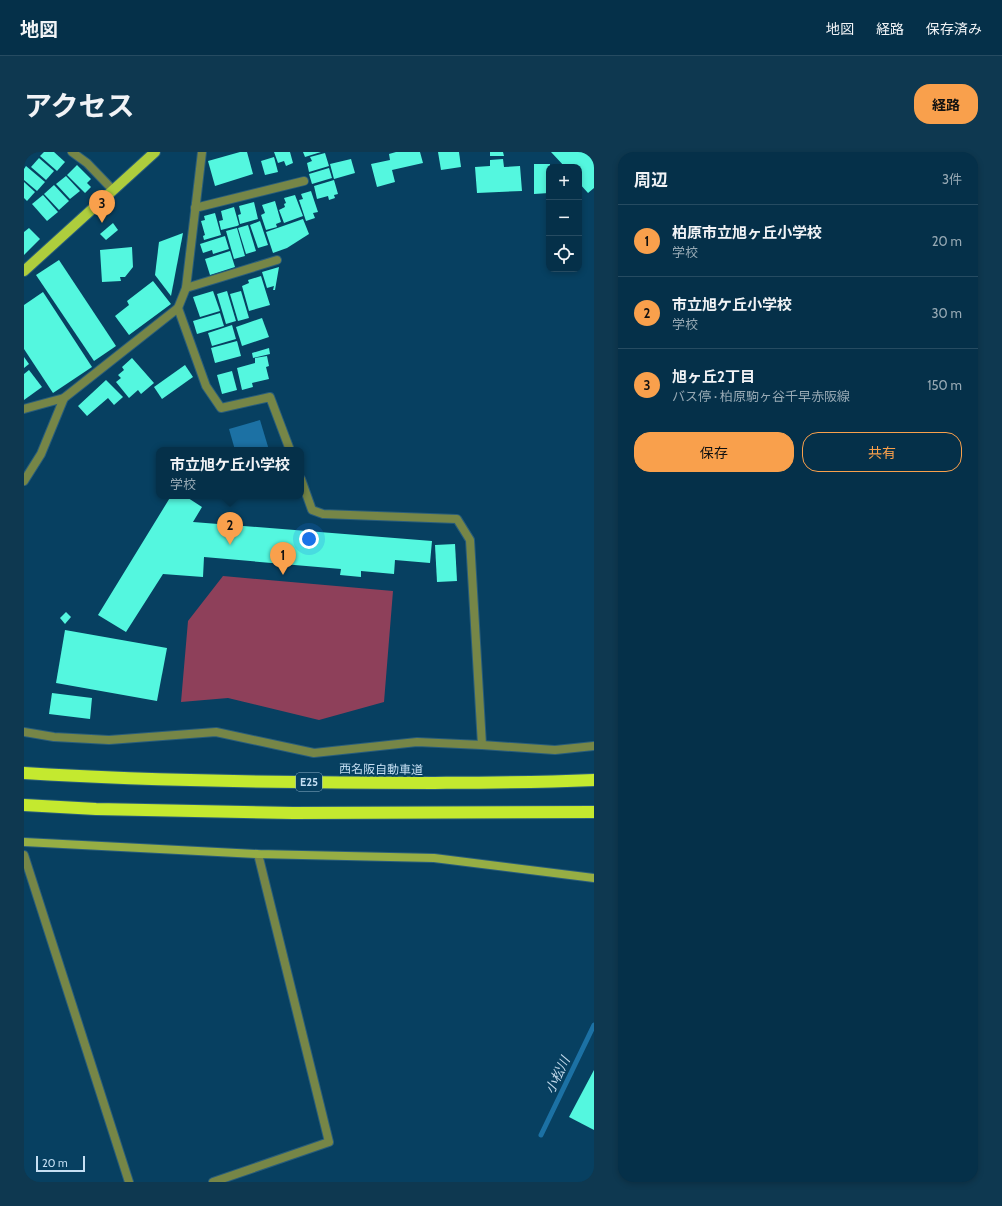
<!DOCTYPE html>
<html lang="ja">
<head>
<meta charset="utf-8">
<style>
  body { margin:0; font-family:Cabin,"Noto Sans JP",sans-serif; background:#0e3850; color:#f1f3f6 }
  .controls { position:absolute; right:12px; top:12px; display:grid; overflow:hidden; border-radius:8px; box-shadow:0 2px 6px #0003 }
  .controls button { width:36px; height:36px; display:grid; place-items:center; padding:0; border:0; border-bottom:1px solid #264b61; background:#053049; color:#f1f3f6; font:20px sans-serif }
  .scale { position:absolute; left:12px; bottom:10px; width:49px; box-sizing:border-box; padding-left:4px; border:2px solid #c5dff3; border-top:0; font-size:11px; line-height:14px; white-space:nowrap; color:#c5dff3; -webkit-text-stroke:3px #074061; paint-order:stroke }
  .you { position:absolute; left:285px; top:387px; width:14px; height:14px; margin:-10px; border:3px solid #fff; border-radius:50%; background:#1a73e8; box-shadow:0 0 0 6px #1a73e833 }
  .badge { display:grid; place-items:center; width:26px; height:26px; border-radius:50%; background:#f9a04c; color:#111; font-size:13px; font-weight:700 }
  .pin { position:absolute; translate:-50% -33px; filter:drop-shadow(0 1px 2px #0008) }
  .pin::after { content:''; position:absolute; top:21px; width:14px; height:12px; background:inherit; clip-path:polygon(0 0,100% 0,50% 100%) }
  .popup { position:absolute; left:132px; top:295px; width:148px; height:52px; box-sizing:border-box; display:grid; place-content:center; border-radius:8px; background:#053049; filter:drop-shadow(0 1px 3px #0005); font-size:13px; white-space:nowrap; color:#97a9b4 }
  .popup b { font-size:15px; color:#f1f3f6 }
  .popup::after { content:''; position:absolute; left:50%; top:100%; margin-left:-8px; border:8px solid transparent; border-top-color:#053049 }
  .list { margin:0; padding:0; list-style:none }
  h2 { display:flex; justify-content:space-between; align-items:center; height:52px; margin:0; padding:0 16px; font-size:17px }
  h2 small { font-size:13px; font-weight:400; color:#97a9b4 }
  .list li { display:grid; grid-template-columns:26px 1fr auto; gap:12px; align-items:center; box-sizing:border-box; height:72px; padding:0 16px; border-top:1px solid #264b61 }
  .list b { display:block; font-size:15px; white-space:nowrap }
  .list p { margin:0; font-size:13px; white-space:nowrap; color:#97a9b4 }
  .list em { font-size:13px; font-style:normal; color:#97a9b4 }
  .actions { display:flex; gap:8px; padding:12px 16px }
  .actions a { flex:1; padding:9px 0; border:1px solid #f9a04c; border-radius:16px; text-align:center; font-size:14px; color:#f9a04c }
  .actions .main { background:#f9a04c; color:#111 }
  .icon { flex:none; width:22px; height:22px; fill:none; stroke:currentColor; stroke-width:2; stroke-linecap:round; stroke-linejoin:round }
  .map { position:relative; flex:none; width:570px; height:1030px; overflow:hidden; border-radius:16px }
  header { display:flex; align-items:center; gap:24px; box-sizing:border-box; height:56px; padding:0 20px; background:#053049; border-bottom:1px solid #264b61 }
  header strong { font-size:19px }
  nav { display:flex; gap:22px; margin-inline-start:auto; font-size:14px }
  .intro { display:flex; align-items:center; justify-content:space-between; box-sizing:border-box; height:96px; padding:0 24px }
  h1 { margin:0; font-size:28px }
  .button { padding:10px 18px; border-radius:16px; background:#f9a04c; color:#111; font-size:14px; font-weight:700 }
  main { display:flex; gap:24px; padding:0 24px }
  aside { flex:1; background:#053049; border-radius:16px; box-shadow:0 2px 6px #0003 }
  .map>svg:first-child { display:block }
  .green { fill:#8e405a }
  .water { fill:#1c71a4 }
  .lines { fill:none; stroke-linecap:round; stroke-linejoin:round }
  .stream { stroke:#1c71a4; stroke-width:5 }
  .building { fill:#54f7df }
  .street-casing { stroke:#295d7b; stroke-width:10 }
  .secondary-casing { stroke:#295d7b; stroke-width:10 }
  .primary-casing { stroke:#295d7b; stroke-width:12 }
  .highway-casing { stroke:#295d7b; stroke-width:14 }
  .street { stroke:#768647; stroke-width:8 }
  .secondary { stroke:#96ae44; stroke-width:8 }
  .primary { stroke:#aecd3d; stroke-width:10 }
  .highway { stroke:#c4e92f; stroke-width:12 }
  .labels { text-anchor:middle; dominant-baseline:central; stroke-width:4; stroke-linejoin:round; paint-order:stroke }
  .shield { fill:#074061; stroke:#8cafc7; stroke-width:1 }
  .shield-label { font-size:11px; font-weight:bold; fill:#c5dff3 }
  .street-label { font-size:12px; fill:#c5dff3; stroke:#074061 }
  .water-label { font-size:13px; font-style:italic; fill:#c4daeb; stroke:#074061 }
</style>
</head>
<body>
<header>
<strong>地図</strong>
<nav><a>地図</a><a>経路</a><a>保存済み</a></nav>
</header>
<div class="intro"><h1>アクセス</h1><a class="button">経路</a></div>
<main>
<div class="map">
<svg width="570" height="1030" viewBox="0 0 570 1030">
  <rect width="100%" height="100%" fill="#074061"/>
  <polygon class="green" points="199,424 369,439 360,550 295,568 204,546 157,550 164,469"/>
  <polygon class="water" points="236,268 245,298 211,298 205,277"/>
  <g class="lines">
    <polyline class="stream" points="517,983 570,873"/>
  </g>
  <g class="building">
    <polygon points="20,0 30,0 41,10 33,19 16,4"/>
    <polygon points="216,0 223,0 229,22 191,34 184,9"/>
    <polygon points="250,0 266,0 269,11 262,14 260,9 254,11"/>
    <polygon points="279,0 297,0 281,5"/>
    <polygon points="372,0 396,0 399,11 368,18 371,30 353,35 347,12 366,8 365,2"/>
    <polygon points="414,0 435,0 437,15 417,18"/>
    <polygon points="466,0 479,0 480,4 466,4"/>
    <polygon points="527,0 570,0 570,36 564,41 555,31 555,15 541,15"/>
    <polygon points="301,1 305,14 285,20 283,11 288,9 286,5"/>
    <polygon points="250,5 254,20 241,23 237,9"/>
    <polygon points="15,6 30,19 22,28 7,15"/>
    <polygon points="327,7 331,21 310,27 306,12"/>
    <polygon points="479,7 480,15 496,14 498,39 453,41 451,15 466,14 466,8"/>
    <polygon points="510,12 526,12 526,15 525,15 525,41 510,42"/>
    <polygon points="53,13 67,27 63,31 67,35 61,41 43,23"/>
    <polygon points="2,14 21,30 13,39 0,28 0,17"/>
    <polygon points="305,16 308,26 288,32 285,22"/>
    <polygon points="42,24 56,39 46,47 32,32"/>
    <polygon points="310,28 314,42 310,43 311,46 305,48 304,44 293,47 290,34"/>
    <polygon points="0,30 11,40 3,49 0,46"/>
    <polygon points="30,33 45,49 35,58 20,42"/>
    <polygon points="287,39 294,60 289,61 291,66 282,69 275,48 279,47 277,42"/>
    <polygon points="19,43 34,60 23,69 8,52"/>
    <polygon points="271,43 279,64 260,71 255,58 261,55 260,52 262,51 260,46"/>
    <polygon points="251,49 257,70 252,72 253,75 242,78 237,63 241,61 238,53"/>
    <polygon points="230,50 234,67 216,72 214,63 217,62 215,54"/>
    <polygon points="210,55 215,73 213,74 213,72 213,74 197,78 195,69 199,68 197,59"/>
    <polygon points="191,61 197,83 180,88 179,84 181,83 177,69 181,68 180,64"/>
    <polygon points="279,67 285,82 263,96 249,101 242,80"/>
    <polygon points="236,69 244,93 234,96 226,73"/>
    <polygon points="89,71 94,78 82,88 76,82"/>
    <polygon points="224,73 232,99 222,102 214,76"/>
    <polygon points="5,76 16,87 0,103 0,80"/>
    <polygon points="213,76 221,104 210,107 202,79"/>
    <polygon points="159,81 147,144 131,123 135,90"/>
    <polygon points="201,84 205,97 189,102 188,98 179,101 176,92"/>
    <polygon points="108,95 109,115 101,125 96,125 97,129 78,130 76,98"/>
    <polygon points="206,99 211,115 186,123 181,107"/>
    <polygon points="35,108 92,194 70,209 12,123"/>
    <polygon points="255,115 251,138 249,138 250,134 243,136 238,120"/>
    <polygon points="237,124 246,153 225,159 218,134 225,131 224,128"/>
    <polygon points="129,129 147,152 105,183 91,164 105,153 103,149"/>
    <polygon points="189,139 196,159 176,165 169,145"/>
    <polygon points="203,139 212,169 202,172 193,142"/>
    <polygon points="217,139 225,166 214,169 206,142"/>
    <polygon points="19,140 68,215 29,241 0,197 0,153"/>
    <polygon points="196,161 200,174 173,182 169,169"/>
    <polygon points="238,166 245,185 218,194 212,175"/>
    <polygon points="208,173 212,187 188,194 184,181"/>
    <polygon points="213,189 217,204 191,211 187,196"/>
    <polygon points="245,196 246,202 229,206 228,201"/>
    <polygon points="243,204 245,214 242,215 245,227 228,231 229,235 218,238 213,216 231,211 231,206"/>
    <polygon points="0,205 5,212 0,216"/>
    <polygon points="108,206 130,231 117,242 114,238 105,246 92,230 97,226 94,223 100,218 98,215"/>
    <polygon points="161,213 169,225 138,247 130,235"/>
    <polygon points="5,218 18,235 0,248 0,222"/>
    <polygon points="208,219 213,238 198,242 193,223"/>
    <polygon points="82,228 99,245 90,253 84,246 63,264 54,254"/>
    <polygon points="147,344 161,344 178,355 169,370 408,389 406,411 371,408 370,422 337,419 337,425 316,423 317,417 180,405 179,425 139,422 102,480 74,463"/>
    <polygon points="431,392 433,429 413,430 411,393"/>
    <polygon points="42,460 47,465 41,472 36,466"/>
    <polygon points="41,478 143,496 133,549 32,531"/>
    <polygon points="28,541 68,546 66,567 25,562"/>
    <polygon points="570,918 570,978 545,965"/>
  </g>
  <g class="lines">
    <g class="street-casing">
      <g id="street">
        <polyline points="48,0 63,11 89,38"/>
        <polyline points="171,56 280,29"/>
        <polyline points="162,136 253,108"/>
        <polyline points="154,156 182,234 197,256 246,245 266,298"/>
        <polyline points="0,257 40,246 154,156 162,136 178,0"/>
        <polyline points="277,327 288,358 299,362 433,367 446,388 458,593"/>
        <polyline points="0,329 17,302 40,246"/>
        <polyline points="0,580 30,585 85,588 192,580 290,601 393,590 458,593 531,598 570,594"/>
        <polyline points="0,703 105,1030"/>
        <polyline points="189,1030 305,990 234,702"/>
      </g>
    </g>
    <g class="secondary-casing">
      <polyline id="secondary" points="0,690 234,702 410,706 570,726"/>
    </g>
    <g class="primary-casing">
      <polyline id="primary" points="0,119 131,0"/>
    </g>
    <g class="highway-casing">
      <g id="highway">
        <path d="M0 621C91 627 183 629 274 630 373 631 471 632 570 628"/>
        <polyline points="0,653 72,657 269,661 570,660"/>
      </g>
    </g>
    <use href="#street" class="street"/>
    <use href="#secondary" class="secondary"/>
    <use href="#primary" class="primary"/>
    <use href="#highway" class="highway"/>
  </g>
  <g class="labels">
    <rect class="shield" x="272" y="621" width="26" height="18" rx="3"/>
    <g class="shield-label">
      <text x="285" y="630">E25</text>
    </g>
    <g class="street-label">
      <text transform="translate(357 617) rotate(1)">西名阪自動車道</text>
    </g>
    <g class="water-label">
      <text transform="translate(533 923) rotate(-64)">小松川</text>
    </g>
  </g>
</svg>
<div class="controls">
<button>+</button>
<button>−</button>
<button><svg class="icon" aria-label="locate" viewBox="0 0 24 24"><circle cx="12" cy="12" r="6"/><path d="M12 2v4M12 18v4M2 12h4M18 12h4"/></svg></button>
</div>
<div class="scale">20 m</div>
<div class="you"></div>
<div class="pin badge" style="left:259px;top:423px">1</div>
<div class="pin badge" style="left:206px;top:393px">2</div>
<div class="popup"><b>市立旭ケ丘小学校</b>学校</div>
<div class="pin badge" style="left:78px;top:71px">3</div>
</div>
<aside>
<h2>周辺<small>3件</small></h2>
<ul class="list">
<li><span class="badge">1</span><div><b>柏原市立旭ヶ丘小学校</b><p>学校</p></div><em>20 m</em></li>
<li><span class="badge">2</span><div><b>市立旭ケ丘小学校</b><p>学校</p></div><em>30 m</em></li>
<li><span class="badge">3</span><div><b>旭ヶ丘2丁目</b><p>バス停 · 柏原駒ヶ谷千早赤阪線</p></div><em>150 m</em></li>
</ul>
<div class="actions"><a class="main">保存</a><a>共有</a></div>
</aside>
</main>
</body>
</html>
